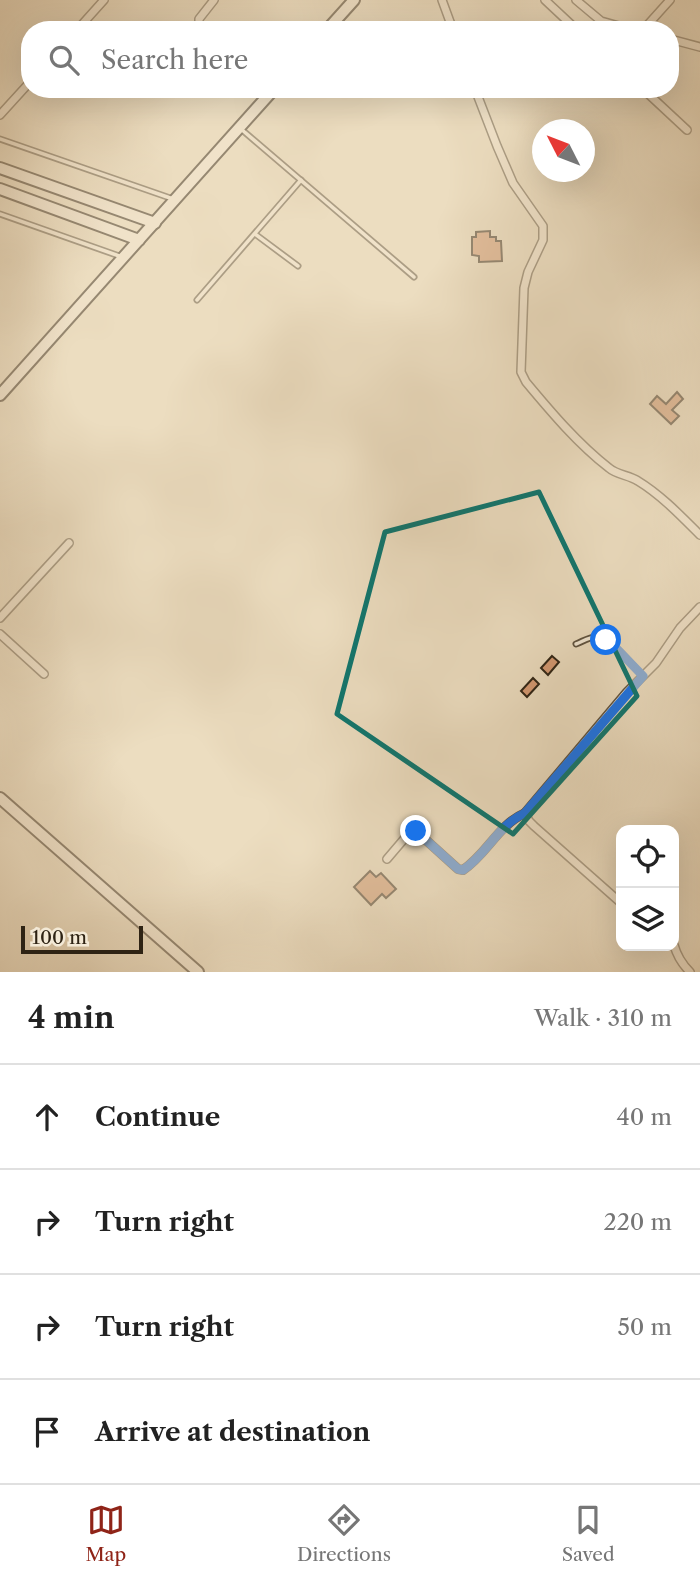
<!DOCTYPE html>
<html lang="en">
<head>
<meta charset="utf-8">
<style>
  body { margin:0; font-family:"Libre Caslon Text",serif; background:#f2f2f2; color:#222 }
  .controls { position:absolute; right:21px; bottom:21px; display:grid; overflow:hidden; border-radius:14px; box-shadow:0 7px 28px #0002 }
  .controls button { width:63px; height:63px; display:grid; place-items:center; padding:0; border:0; border-bottom:2px solid #e0e0e0; background:#fff; color:#222; font:35px sans-serif }
  .compass { position:absolute; left:532px; top:119px; width:63px; height:63px; border-radius:50%; background:#fff; box-shadow:0 7px 28px #0002; rotate:312deg }
  .scale { position:absolute; left:21px; bottom:18px; width:122px; box-sizing:border-box; padding-left:7px; border:4px solid #2e2314; border-top:0; font-size:19px; line-height:24px; white-space:nowrap; color:#2e2314; -webkit-text-stroke:5px #f3e9d6; paint-order:stroke }
  .stop { position:absolute; width:21px; height:21px; margin:-16px; border:5px solid #1a73e8; border-radius:50%; background:#fff }
  .stop.end { background:#1a73e8; border-color:#fff; box-shadow:0 2px 7px #0008 }
  .list { margin:0; padding:0; list-style:none }
  h2 { display:flex; justify-content:space-between; align-items:center; height:91px; margin:0; padding:0 28px; font-size:30px }
  h2 small { font-size:23px; font-weight:400; color:#767676 }
  .list li { display:grid; grid-template-columns:46px 1fr auto; gap:21px; align-items:center; box-sizing:border-box; height:105px; padding:0 28px; border-top:2px solid #e0e0e0 }
  .list b { display:block; font-size:26px; white-space:nowrap }
  .list em { font-size:23px; font-style:normal; color:#767676 }
  .icon { flex:none; width:38px; height:38px; fill:none; stroke:currentColor; stroke-width:2; stroke-linecap:round; stroke-linejoin:round }
  .map { position:relative; flex:none; width:700px; height:972px; overflow:hidden }
  .search { position:absolute; background:#fff; box-shadow:0 7px 28px #0002; left:21px; right:21px; top:21px; height:77px; display:flex; align-items:center; gap:18px; box-sizing:border-box; padding:0 24px; border-radius:28px; color:#767676; font-size:26px }
  .sheet { height:511px; background:#fff }
  nav { display:flex; justify-content:space-around; align-items:center; box-sizing:border-box; height:98px; border-top:2px solid #e0e0e0; background:#fff; font-size:19px; color:#767676 }
  nav a { display:grid; justify-items:center; gap:4px }
  nav .on { color:#8f2418 }
  .map>svg:first-child { display:block }
  .building { fill:#d59972; stroke:#2e2314; stroke-width:2 }
  .lines { fill:none; stroke-linecap:round; stroke-linejoin:round }
  .lane-casing { stroke:#5e523f; stroke-width:7 }
  .street-casing { stroke:#5e523f; stroke-width:10 }
  .secondary-casing { stroke:#2e2314; stroke-width:14 }
  .lane { stroke:#f3e9d6; stroke-width:3.5 }
  .street { stroke:#f3e9d6; stroke-width:7 }
  .secondary { stroke:#f3e9d6; stroke-width:10 }
  .route { stroke:#1a73e8; stroke-width:9 }
  .marked { fill:none; stroke:#0f766e; stroke-width:5; stroke-linejoin:round }
</style>
</head>
<body>
<div class="map">
<svg width="700" height="972" viewBox="0 0 700 972">
  <rect width="100%" height="100%" fill="#ecddc0"/>
  <filter id="stains"><feTurbulence type="fractalNoise" baseFrequency=".00286" numOctaves="4"/><feColorMatrix values="0 0 0 0 .2 0 0 0 0 .09 0 0 0 0 .02 0 0 0 .5 -.17"/></filter>
  <radialGradient id="worn" r=".72"><stop offset=".6" stop-color="#630" stop-opacity="0"/><stop offset="1" stop-color="#630" stop-opacity=".3"/></radialGradient>
  <g class="building">
    <polygon points="490,231 490,237 496,237 496,241 501,241 502,261 479,262 479,256 472,255 472,237 476,237 476,232"/>
    <polygon points="677,392 683,399 672,410 679,416 671,424 650,404 657,396 666,404"/>
    <polygon points="552,656 559,662 548,675 541,668"/>
    <polygon points="533,678 539,684 527,697 521,691"/>
    <polygon points="370,871 376,877 381,873 396,889 386,898 382,894 371,905 354,887"/>
  </g>
  <g class="lines">
    <g class="lane-casing">
      <g id="lane">
        <polyline points="241,129 414,277"/>
        <polyline points="0,139 173,199"/>
        <polyline points="0,214 122,257"/>
        <polyline points="255,234 298,266"/>
        <polyline points="197,300 301,180"/>
        <path d="M576 644C582 642 590 636 597 637 611 637 633 666 643 676"/>
      </g>
    </g>
    <g class="street-casing">
      <g id="street">
        <polyline points="442,0 453,30"/>
        <polyline points="545,0 577,30"/>
        <polyline points="576,0 601,21 633,30"/>
        <polyline points="77,30 104,0"/>
        <polyline points="199,30 199,19 214,0"/>
        <polyline points="643,30 670,0"/>
        <polyline points="670,39 700,47"/>
        <path d="M475 89 497 146 513 183 543 226V240L528 272 524 288 521 372 526 382C551 412 578 444 609 468 617 475 629 475 638 481 661 495 681 516 700 535"/>
        <polyline points="643,89 687,130"/>
        <polyline points="0,115 30,82"/>
        <polyline points="0,618 69,543"/>
        <polyline points="0,634 44,674"/>
        <path d="M387 859 410 832 416 831 458 869 463 870C487 854 498 825 525 813"/>
        <polyline points="621,903 534,826 529,821 525,813 627,692 656,663 680,628 700,607"/>
        <path d="M674 945C677 956 681 963 690 972"/>
      </g>
    </g>
    <g class="secondary-casing">
      <g id="secondary">
        <polyline points="327,30 354,0"/>
        <polyline points="0,168 155,223"/>
        <polyline points="0,189 139,240"/>
        <polyline points="0,395 274,89"/>
        <polyline points="0,798 198,972"/>
      </g>
    </g>
    <use href="#lane" class="lane"/>
    <use href="#street" class="street"/>
    <use href="#secondary" class="secondary"/>
  </g>
  <g class="lines">
    <path class="route" d="M416 831 458 869 463 870C487 854 498 825 525 813L643 676 616 648 606 640"/>
  </g>
  <path d="M0 0H700V972H0ZM539 492 637 696 513 834 337 714 385 532Z" fill="#ecddc0" fill-opacity=".55" fill-rule="evenodd"/>
  <path class="marked" d="M539 492 637 696 513 834 337 714 385 532Z"/>
  <rect width="100%" height="100%" filter="url(#stains)"/>
  <rect width="100%" height="100%" fill="url(#worn)"/>
</svg>
<div class="controls">
<button><svg class="icon" aria-label="locate" viewBox="0 0 24 24"><circle cx="12" cy="12" r="6"/><path d="M12 2v4M12 18v4M2 12h4M18 12h4"/></svg></button>
<button><svg class="icon" aria-label="layers" viewBox="0 0 24 24"><path d="M12 4l9 5-9 5-9-5zM3 14l9 5 9-5"/></svg></button>
</div>
<svg class="compass" viewBox="-18 -18 36 36"><path d="M0-13l5 13h-10z" fill="#e53935"/><path d="M0 13l5-13h-10z" fill="#767676"/></svg>
<div class="scale">100 m</div>
<div class="stop" style="left:606px;top:640px"></div>
<div class="stop end" style="left:416px;top:831px"></div>
<div class="search"><svg class="icon" aria-label="search" viewBox="0 0 24 24"><circle cx="10" cy="10" r="6"/><path d="M15 15l6 6"/></svg>Search here</div>
</div>
<section class="sheet">
<h2>4 min<small>Walk · 310 m</small></h2>
<ul class="list">
<li><svg class="icon" aria-label="ahead" viewBox="0 0 24 24"><path d="M12 20V5M6 11l6-6 6 6"/></svg><div><b>Continue</b></div><em>40 m</em></li>
<li><svg class="icon" aria-label="right" viewBox="0 0 24 24"><path d="M7 20v-9h11M14 6l5 5-5 5"/></svg><div><b>Turn right</b></div><em>220 m</em></li>
<li><svg class="icon" aria-label="right" viewBox="0 0 24 24"><path d="M7 20v-9h11M14 6l5 5-5 5"/></svg><div><b>Turn right</b></div><em>50 m</em></li>
<li><svg class="icon" aria-label="arrive" viewBox="0 0 24 24"><path d="M6 21V4h12l-3 4 3 4H6"/></svg><div><b>Arrive at destination</b></div></li>
</ul>
</section>
<nav>
<a class="on"><svg class="icon" aria-label="map" viewBox="0 0 24 24"><path d="M3 6l6-2 6 2 6-2v14l-6 2-6-2-6 2zM9 4v14M15 6v14"/></svg>Map</a>
<a><svg class="icon" aria-label="directions" viewBox="0 0 24 24"><path d="M12 3l9 9-9 9-9-9zM9 14v-3h6M13 9l2 2-2 2"/></svg>Directions</a>
<a><svg class="icon" aria-label="saved" viewBox="0 0 24 24"><path d="M7 4h10v16l-5-4-5 4z"/></svg>Saved</a>
</nav>
</body>
</html>
